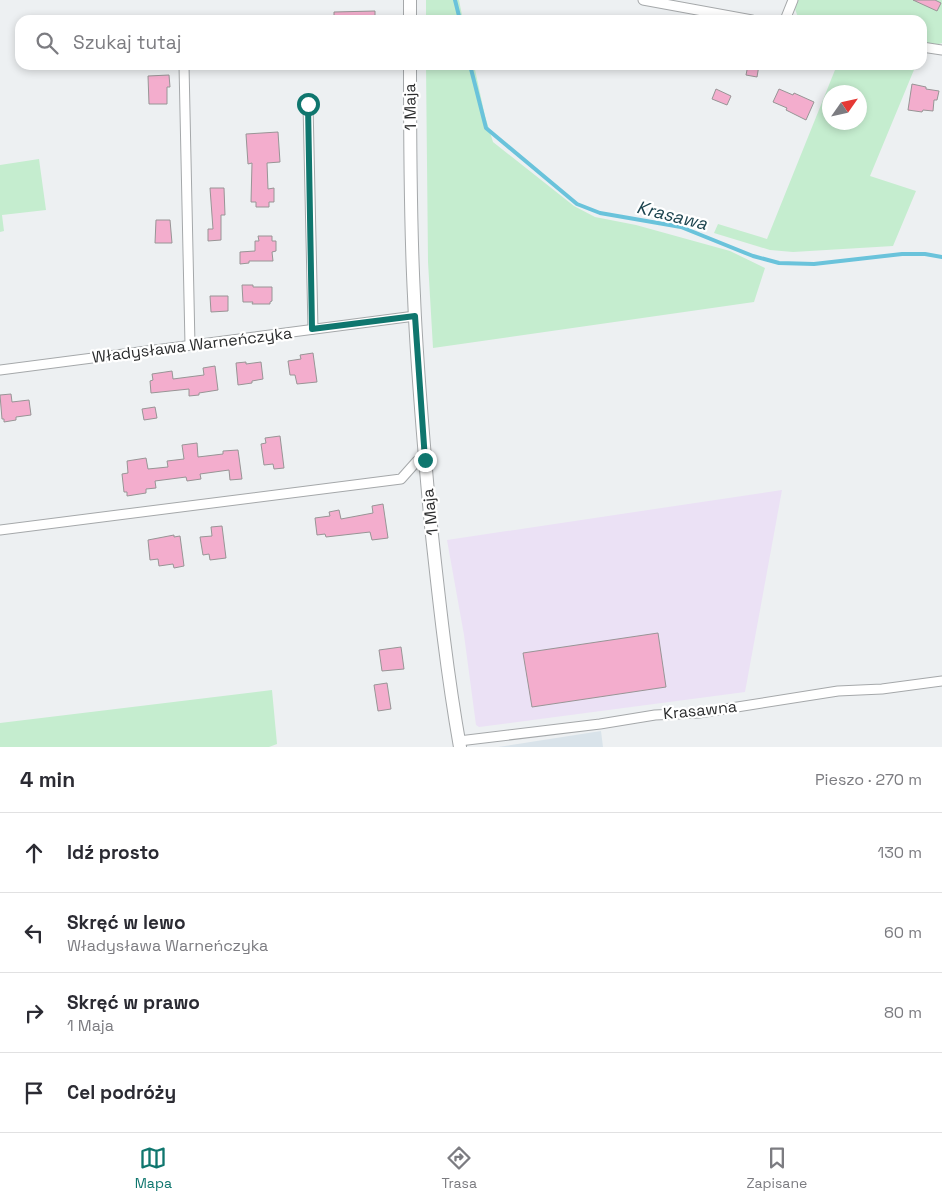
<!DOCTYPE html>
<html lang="pl">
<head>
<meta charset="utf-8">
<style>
  body { margin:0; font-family:"Space Grotesk",sans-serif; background:#f7f7f7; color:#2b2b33 }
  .compass { position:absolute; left:822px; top:85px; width:45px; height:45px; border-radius:50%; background:#fff; box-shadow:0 2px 8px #0003; rotate:56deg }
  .stop { position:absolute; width:15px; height:15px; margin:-11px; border:4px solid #0f766e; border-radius:50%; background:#fff }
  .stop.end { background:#0f766e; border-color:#fff; box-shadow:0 1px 5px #0008 }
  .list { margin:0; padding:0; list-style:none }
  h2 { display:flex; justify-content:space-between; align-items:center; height:65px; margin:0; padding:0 20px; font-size:21px }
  h2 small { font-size:16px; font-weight:400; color:#7c7c81 }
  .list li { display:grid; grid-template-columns:32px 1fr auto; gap:15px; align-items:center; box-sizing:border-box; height:80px; padding:0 20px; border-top:1px solid #e1e1e2 }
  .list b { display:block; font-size:19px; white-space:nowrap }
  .list p { margin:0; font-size:16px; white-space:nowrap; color:#7c7c81 }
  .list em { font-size:16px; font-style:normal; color:#7c7c81 }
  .icon { flex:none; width:28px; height:28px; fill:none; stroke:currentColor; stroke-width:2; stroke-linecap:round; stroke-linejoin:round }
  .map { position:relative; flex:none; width:942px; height:747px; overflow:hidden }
  .search { position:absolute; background:#fff; box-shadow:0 2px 8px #0003; left:15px; right:15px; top:15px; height:55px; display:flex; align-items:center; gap:12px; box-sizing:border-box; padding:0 18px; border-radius:15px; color:#7c7c81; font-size:19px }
  .sheet { height:385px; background:#fff }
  nav { display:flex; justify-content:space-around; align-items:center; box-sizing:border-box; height:70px; border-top:1px solid #e1e1e2; background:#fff; font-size:14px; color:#7c7c81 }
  nav a { display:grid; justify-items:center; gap:2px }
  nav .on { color:#0f766e }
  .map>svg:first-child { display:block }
  .built { fill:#d9e3ea }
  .industrial { fill:#ebe1f5 }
  .green { fill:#c5edcf; fill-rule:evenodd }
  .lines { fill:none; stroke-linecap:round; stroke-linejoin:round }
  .stream { stroke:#6ac3db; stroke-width:4 }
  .building { fill:#f3adcd; stroke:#989596 }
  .street-casing { stroke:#a5a8aa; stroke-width:11 }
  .secondary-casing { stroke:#a5a8aa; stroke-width:14 }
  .street { stroke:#fff; stroke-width:9 }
  .secondary { stroke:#fff; stroke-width:12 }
  .route { stroke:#0f766e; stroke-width:6 }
  .labels { text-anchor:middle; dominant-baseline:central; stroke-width:4.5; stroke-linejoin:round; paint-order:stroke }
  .street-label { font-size:16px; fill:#2b2c2d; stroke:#fff }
  .water-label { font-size:18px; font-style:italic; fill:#1b434e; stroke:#fff }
</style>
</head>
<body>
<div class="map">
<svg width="942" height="747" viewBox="0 0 942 747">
  <rect width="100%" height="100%" fill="#edf0f2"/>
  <polygon class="built" points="601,731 603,747 498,747"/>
  <polygon class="industrial" points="782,490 745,692 479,727 476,725 464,635 447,540"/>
  <g class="green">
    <polygon points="426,0 459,0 463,20 426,20"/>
    <polygon points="798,0 942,0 942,43 936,45 922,43 922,20 799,20 795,9"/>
    <polygon points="426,65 474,65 485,116 493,142 574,206 595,217 636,225 730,251 765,268 754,302 433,348 428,262"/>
    <path d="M837 65H916L870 176 916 191 893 246 793 252 770 250 714 233 718 224 767 239ZM830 92H860V122H830Z"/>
    <polygon points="39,159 46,210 2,215 4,231 0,232 0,165"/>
    <polygon points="272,690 277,744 269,747 0,747 0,723"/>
  </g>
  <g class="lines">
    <g class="stream">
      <polyline points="455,0 460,20"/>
      <polyline points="470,65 486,128 577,204 600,213 681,227 753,256 779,263 814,264 902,254 925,254 942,257"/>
    </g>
  </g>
  <g class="building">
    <polygon points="913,0 935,0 941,3 937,11"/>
    <polygon points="375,11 375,20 334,20 334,12"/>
    <polygon points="748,65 759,65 757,77 746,75"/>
    <polygon points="169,75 170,87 167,87 167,104 149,104 148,76"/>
    <polygon points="912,84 926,87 926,89 939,91 937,100 934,100 933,111 923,110 922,112 908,110"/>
    <polygon points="716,89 731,96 727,105 712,99"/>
    <polygon points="779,89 793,95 794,93 814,102 806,120 786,110 787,108 773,102"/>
    <polygon points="278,132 280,162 267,163 268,189 274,188 274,202 269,202 269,207 256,207 256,202 251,202 252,163 248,164 246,134"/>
    <polygon points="210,188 224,188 225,215 221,215 221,240 208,241 208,229 213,229"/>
    <polygon points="156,220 170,220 172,243 155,243"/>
    <polygon points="258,236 272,236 272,241 276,241 276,251 272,252 273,261 249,261 249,263 240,264 240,252 255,251 255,241 259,241"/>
    <polygon points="242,285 253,285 253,287 272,287 272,301 270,302 270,304 252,304 253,302 243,302"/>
    <polygon points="210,296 228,296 228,311 211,312"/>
    <polygon points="313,353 317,382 297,384 295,375 290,375 288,361 301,359 300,355"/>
    <polygon points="246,362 246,364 261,362 263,379 252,381 252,383 238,385 236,363"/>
    <polygon points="215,366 218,390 199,393 199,395 189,396 189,389 151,393 150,381 153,380 152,374 172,371 173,379 204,375 203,368"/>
    <polygon points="11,394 12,402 29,400 31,415 16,417 16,420 4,422 4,419 2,419 0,395"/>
    <polygon points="155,407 157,418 144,420 142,409"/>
    <polygon points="280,436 284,468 274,469 273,464 264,465 261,444 266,443 265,438"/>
    <polygon points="197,443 198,457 223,454 223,451 238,450 242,479 230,480 229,470 200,474 201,479 187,481 186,477 155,481 156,488 146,489 146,493 127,496 127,492 124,492 122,474 128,473 127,461 146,458 148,469 168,467 167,461 184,459 182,445"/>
    <polygon points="383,504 388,538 372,540 370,532 326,537 325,534 317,535 315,518 330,516 329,512 339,510 341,519 373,513 372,506"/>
    <polygon points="222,526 226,558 210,560 209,554 203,555 200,537 212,536 211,527"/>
    <polygon points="174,535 174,537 180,536 184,566 174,568 173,564 159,566 158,559 150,560 148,540"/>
    <polygon points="658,633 666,687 532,707 523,653"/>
    <polygon points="401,647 404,669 382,671 379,650"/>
    <polygon points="387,683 391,709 378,711 374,685"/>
  </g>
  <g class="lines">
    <g class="street-casing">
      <g id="street">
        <polyline points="643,0 752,20"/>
        <polyline points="785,20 793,0"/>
        <polyline points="922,47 942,50"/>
        <polyline points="184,65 190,345"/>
        <polyline points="308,104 313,329"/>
        <polyline points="0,370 415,316"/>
        <polyline points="0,530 401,479 417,461 425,460"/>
        <polyline points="459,741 600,724 655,715 699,713 838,691 882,689 942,681"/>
      </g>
    </g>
    <g class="secondary-casing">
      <g id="secondary">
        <polyline points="410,0 410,20"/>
        <path d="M410 65C410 142 410 219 414 296 417 372 424 449 431 526 439 600 447 674 460 747"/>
      </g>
    </g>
    <use href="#street" class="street"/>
    <use href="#secondary" class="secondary"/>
  </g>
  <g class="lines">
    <polyline class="route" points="308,104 312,329 415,316 425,460"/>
  </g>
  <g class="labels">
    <g class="street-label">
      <text transform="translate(410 107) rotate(-91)">1 Maja</text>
      <text transform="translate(192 345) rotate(-7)">Władysława Warneńczyka</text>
      <text transform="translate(430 512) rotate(-96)">1 Maja</text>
      <text transform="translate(700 710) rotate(-6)">Krasawna</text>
    </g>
    <g class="water-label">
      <text transform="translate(672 215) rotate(14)">Krasawa</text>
    </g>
  </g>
</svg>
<svg class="compass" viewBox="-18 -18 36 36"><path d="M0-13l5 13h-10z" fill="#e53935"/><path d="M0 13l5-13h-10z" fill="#7c7c81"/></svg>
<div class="stop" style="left:308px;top:104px"></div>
<div class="stop end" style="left:425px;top:460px"></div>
<div class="search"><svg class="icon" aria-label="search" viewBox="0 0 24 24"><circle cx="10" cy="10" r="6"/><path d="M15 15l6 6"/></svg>Szukaj tutaj</div>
</div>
<section class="sheet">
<h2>4 min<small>Pieszo · 270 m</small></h2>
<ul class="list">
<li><svg class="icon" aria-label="ahead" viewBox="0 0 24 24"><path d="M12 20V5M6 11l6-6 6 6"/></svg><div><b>Idź prosto</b></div><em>130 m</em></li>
<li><svg class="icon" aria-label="left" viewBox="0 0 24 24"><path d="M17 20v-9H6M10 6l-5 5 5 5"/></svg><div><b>Skręć w lewo</b><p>Władysława Warneńczyka</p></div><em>60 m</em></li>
<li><svg class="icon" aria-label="right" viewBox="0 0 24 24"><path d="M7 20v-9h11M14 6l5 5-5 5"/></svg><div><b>Skręć w prawo</b><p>1 Maja</p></div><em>80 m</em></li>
<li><svg class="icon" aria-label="arrive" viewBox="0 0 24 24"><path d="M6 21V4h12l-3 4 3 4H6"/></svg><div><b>Cel podróży</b></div></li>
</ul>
</section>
<nav>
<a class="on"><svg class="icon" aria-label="map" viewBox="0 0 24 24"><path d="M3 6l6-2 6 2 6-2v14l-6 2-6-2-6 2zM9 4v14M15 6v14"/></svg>Mapa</a>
<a><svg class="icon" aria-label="directions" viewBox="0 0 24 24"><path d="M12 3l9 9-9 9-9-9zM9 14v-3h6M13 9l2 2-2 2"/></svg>Trasa</a>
<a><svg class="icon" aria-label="saved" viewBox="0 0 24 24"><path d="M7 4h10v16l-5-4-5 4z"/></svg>Zapisane</a>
</nav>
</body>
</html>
